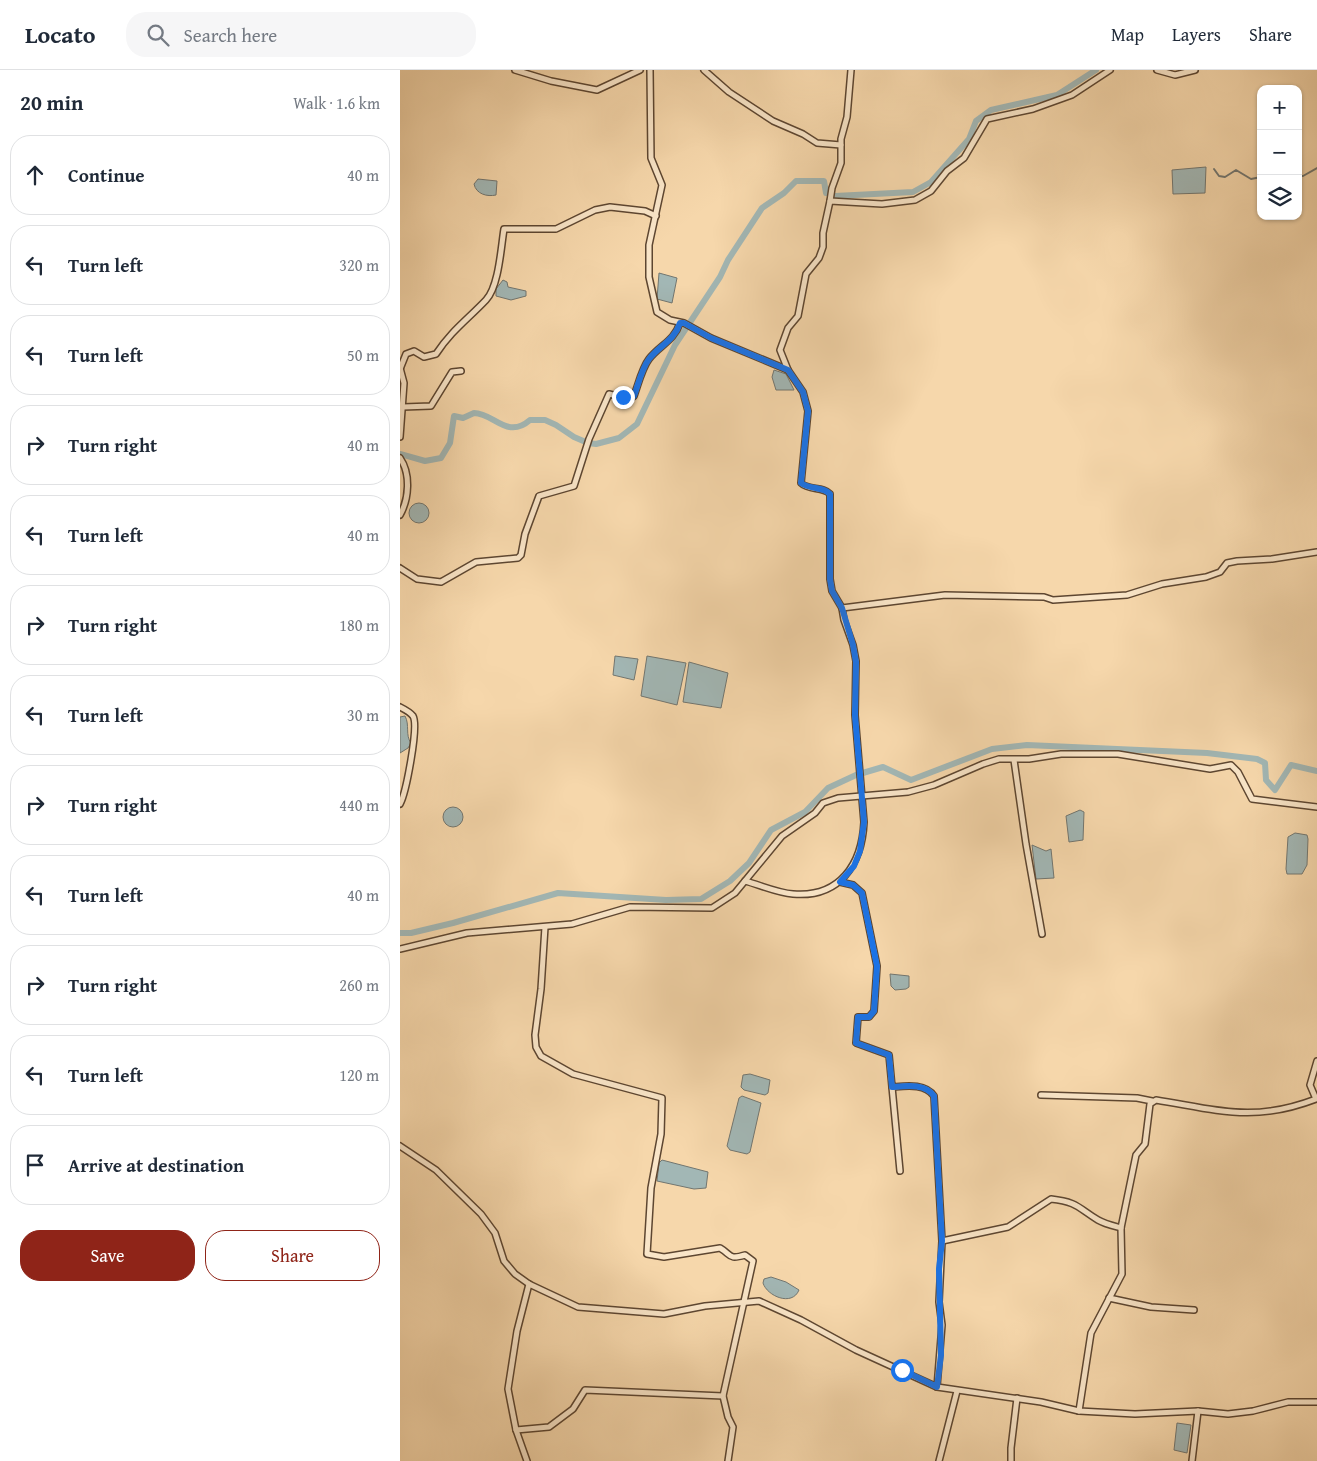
<!DOCTYPE html>
<html lang="en">
<head>
<meta charset="utf-8">
<style>
  body { margin:0; font-family:"Gentium Book Plus",serif; background:#f6f6f7; color:#1f2937 }
  .controls { position:absolute; right:15px; top:15px; display:grid; overflow:hidden; border-radius:10px; box-shadow:0 1px 4px #0004 }
  .controls button { width:45px; height:45px; display:grid; place-items:center; padding:0; border:0; border-bottom:1px solid #e0e1e3; background:#fff; color:#1f2937; font:25px sans-serif }
  .stop { position:absolute; width:15px; height:15px; margin:-11px; border:4px solid #1a73e8; border-radius:50%; background:#fff }
  .stop.end { background:#1a73e8; border-color:#fff; box-shadow:0 1px 5px #0008 }
  .list { margin:0; padding:0; list-style:none }
  h2 { display:flex; justify-content:space-between; align-items:center; height:65px; margin:0; padding:0 20px; font-size:21px }
  h2 small { font-size:16px; font-weight:400; color:#747a83 }
  .list li { display:grid; grid-template-columns:32px 1fr auto; gap:15px; align-items:center; box-sizing:border-box; height:80px; margin:0 10px 10px; padding:0 10px; border:1px solid #e0e1e3; border-radius:20px }
  .list b { display:block; font-size:19px; white-space:nowrap }
  .list em { font-size:16px; font-style:normal; color:#747a83 }
  .actions { display:flex; gap:10px; padding:15px 20px }
  .actions a { flex:1; padding:11px 0; border:1px solid #8f2418; border-radius:20px; text-align:center; font-size:18px; color:#8f2418 }
  .actions .main { background:#8f2418; color:#fff }
  .icon { flex:none; width:28px; height:28px; fill:none; stroke:currentColor; stroke-width:2; stroke-linecap:round; stroke-linejoin:round }
  .map { position:relative; flex:none; width:917px; height:1391px; overflow:hidden }
  header { display:flex; align-items:center; gap:30px; box-sizing:border-box; height:70px; padding:0 25px; background:#fff; border-bottom:1px solid #e0e1e3 }
  header strong { font-size:24px }
  nav { display:flex; gap:28px; margin-inline-start:auto; font-size:18px }
  .search { width:350px; height:45px; background:#f6f6f7; display:flex; align-items:center; gap:12px; box-sizing:border-box; padding:0 18px; border-radius:20px; color:#747a83; font-size:19px }
  main { display:flex }
  aside { flex:1; background:#fff }
  .map>svg:first-child { display:block }
  .water { fill:#a2b7b5; stroke:#727670 }
  .lines { fill:none; stroke-linecap:round; stroke-linejoin:round }
  .stream { stroke:#727670; stroke-width:2 }
  .canal { stroke:#a2b7b5; stroke-width:6 }
  .street-casing { stroke:#5d4631; stroke-width:8 }
  .street { stroke:#f9e5c8; stroke-width:5 }
  .route { stroke:#1a73e8; stroke-width:6 }
</style>
</head>
<body>
<header>
<strong>Locato</strong>
<div class="search"><svg class="icon" aria-label="search" viewBox="0 0 24 24"><circle cx="10" cy="10" r="6"/><path d="M15 15l6 6"/></svg>Search here</div>
<nav><a>Map</a><a>Layers</a><a>Share</a></nav>
</header>
<main>
<aside>
<h2>20 min<small>Walk · 1.6 km</small></h2>
<ul class="list">
<li><svg class="icon" aria-label="ahead" viewBox="0 0 24 24"><path d="M12 20V5M6 11l6-6 6 6"/></svg><div><b>Continue</b></div><em>40 m</em></li>
<li><svg class="icon" aria-label="left" viewBox="0 0 24 24"><path d="M17 20v-9H6M10 6l-5 5 5 5"/></svg><div><b>Turn left</b></div><em>320 m</em></li>
<li><svg class="icon" aria-label="left" viewBox="0 0 24 24"><path d="M17 20v-9H6M10 6l-5 5 5 5"/></svg><div><b>Turn left</b></div><em>50 m</em></li>
<li><svg class="icon" aria-label="right" viewBox="0 0 24 24"><path d="M7 20v-9h11M14 6l5 5-5 5"/></svg><div><b>Turn right</b></div><em>40 m</em></li>
<li><svg class="icon" aria-label="left" viewBox="0 0 24 24"><path d="M17 20v-9H6M10 6l-5 5 5 5"/></svg><div><b>Turn left</b></div><em>40 m</em></li>
<li><svg class="icon" aria-label="right" viewBox="0 0 24 24"><path d="M7 20v-9h11M14 6l5 5-5 5"/></svg><div><b>Turn right</b></div><em>180 m</em></li>
<li><svg class="icon" aria-label="left" viewBox="0 0 24 24"><path d="M17 20v-9H6M10 6l-5 5 5 5"/></svg><div><b>Turn left</b></div><em>30 m</em></li>
<li><svg class="icon" aria-label="right" viewBox="0 0 24 24"><path d="M7 20v-9h11M14 6l5 5-5 5"/></svg><div><b>Turn right</b></div><em>440 m</em></li>
<li><svg class="icon" aria-label="left" viewBox="0 0 24 24"><path d="M17 20v-9H6M10 6l-5 5 5 5"/></svg><div><b>Turn left</b></div><em>40 m</em></li>
<li><svg class="icon" aria-label="right" viewBox="0 0 24 24"><path d="M7 20v-9h11M14 6l5 5-5 5"/></svg><div><b>Turn right</b></div><em>260 m</em></li>
<li><svg class="icon" aria-label="left" viewBox="0 0 24 24"><path d="M17 20v-9H6M10 6l-5 5 5 5"/></svg><div><b>Turn left</b></div><em>120 m</em></li>
<li><svg class="icon" aria-label="arrive" viewBox="0 0 24 24"><path d="M6 21V4h12l-3 4 3 4H6"/></svg><div><b>Arrive at destination</b></div></li>
</ul>
<div class="actions"><a class="main">Save</a><a>Share</a></div>
</aside>
<div class="map">
<svg width="917" height="1391" viewBox="0 0 917 1391">
  <rect width="100%" height="100%" fill="#f6d7ab"/>
  <filter id="stains"><feTurbulence type="fractalNoise" baseFrequency=".004" numOctaves="4"/><feColorMatrix values="0 0 0 0 .2 0 0 0 0 .09 0 0 0 0 .02 0 0 0 .5 -.17"/></filter>
  <radialGradient id="worn" r=".72"><stop offset=".6" stop-color="#630" stop-opacity="0"/><stop offset="1" stop-color="#630" stop-opacity=".3"/></radialGradient>
  <g class="water">
    <polygon points="806,97 805,123 773,124 772,100"/>
    <path d="M78 109 97 111 96 125C87 127 76 124 74 114Z"/>
    <polygon points="259,203 277,208 272,233 257,229"/>
    <polygon points="103,210 107,212 108,217 126,221 126,226 111,230 96,226 96,219"/>
    <polygon points="374,300 386,304 394,320 376,320 372,307"/>
    <circle cx="19" cy="443" r="10"/>
    <polygon points="215,586 238,589 234,610 213,605"/>
    <polygon points="247,586 286,593 277,635 241,626"/>
    <polygon points="289,592 328,603 321,638 283,632"/>
    <path d="M5 646C10 655 5 665 11 673L8 678 0 683V647Z"/>
    <circle cx="53" cy="747" r="10"/>
    <polygon points="680,740 684,742 683,770 669,772 666,746"/>
    <polygon points="895,763 907,765 908,769 907,795 902,804 887,804 886,799 888,767"/>
    <polygon points="632,775 646,781 651,779 654,808 636,809"/>
    <polygon points="490,904 509,906 509,917 506,919 495,920 491,916"/>
    <polygon points="350,1004 370,1010 368,1023 365,1025 344,1020 341,1017 343,1005"/>
    <polygon points="342,1026 361,1033 350,1082 347,1084 330,1080 327,1076 339,1028"/>
    <polygon points="262,1090 308,1102 306,1118 294,1119 257,1111 259,1093"/>
    <path d="M371 1207 386 1212 399 1220C392 1237 367 1226 363 1213L364 1209Z"/>
    <polygon points="777,1353 791,1355 787,1383 774,1380"/>
  </g>
  <g class="lines">
    <g class="stream">
      <polyline points="814,99 819,106 825,107 836,100 851,109 861,107"/>
      <polyline points="898,106 903,106 917,98"/>
    </g>
    <g class="canal">
      <polyline points="435,126 513,122 531,112 569,69 576,51 591,40 657,25 696,0"/>
      <path d="M0 384 25 391 41 388 50 373 54 346 63 348 74 343C94 343 107 370 130 350H145L156 355 174 367 188 373 196 374 219 368 237 354 275 275 320 207 328 190 362 138 384 123 396 111H424L426 123"/>
      <polyline points="0,863 11,863 53,853 158,823 266,830 301,829 330,811 349,793 371,760 405,742 428,718 456,705 483,697 511,710 592,679 627,675 807,683 857,689 865,693 866,710 875,720 891,695 917,701"/>
    </g>
    <g class="street-casing">
      <g id="street">
        <polyline points="115,0 151,11 197,20 240,0"/>
        <path d="M250 0 251 88 262 115 249 175V207L257 242 270 250 284 253 311 268 388 300 403 322 408 341 401 413C409 421 423 416 430 424V509L432 521 442 538 444 550 453 575 456 591 455 645 464 752C462 794 440 828 393 824 378 823 360 815 345 811"/>
        <polyline points="304,0 329,22 373,51 403,64 417,73 441,75"/>
        <polyline points="757,0 775,5 795,0"/>
        <polyline points="430,131 432,118 441,93 441,69 447,47 451,0"/>
        <polyline points="0,298 4,313 0,367"/>
        <path d="M0 299 6 284 14 281 24 287 36 284C51 261 68 249 86 230 99 216 101 177 104 159H156L195 140 210 137 245 141 256 146"/>
        <polyline points="388,300 380,280 388,258 398,246 406,204 419,188 423,177 423,163 430,131 482,134 515,130 531,121 547,101 564,88 587,49 633,39 672,25 710,0"/>
        <polyline points="3,337 31,336 52,302 61,301"/>
        <path d="M0 388C11 404 9 429 0 445"/>
        <path d="M0 498 17 509 41 512 76 492 118 488 121 485 125 464 139 426 174 416 189 369 209 324 230 329 234 326C238 315 242 298 249 289 260 275 274 271 280 253"/>
        <polyline points="442,538 545,525 644,527 653,530 727,525 762,514 806,507 820,502 827,493 837,491 872,489 917,482"/>
        <path d="M0 637C4 639 10 642 13 646 19 656 6 723 0 734"/>
        <polyline points="614,690 626,774 642,864"/>
        <path d="M440 812 453 815 462 823 477 896 474 941 469 947H458L456 973 489 985 492 1017C506 1016 525 1013 534 1026L542 1171 539 1232 542 1255 537 1317"/>
        <path d="M145 857 141 919 135 965 136 977 141 986 173 1004 262 1028 261 1064 251 1118 247 1184 264 1187 320 1178C332 1185 328 1190 345 1185L353 1191 323 1326 328 1347 333 1357 328 1391"/>
        <polyline points="0,879 67,863 172,854 230,837 312,838 335,823 382,766 415,743 423,733 438,728 508,722 534,715 583,694 599,689 629,689 661,684 718,684 810,699 831,695 838,702 852,729 917,737"/>
        <polyline points="492,1017 500,1101"/>
        <polyline points="641,1025 737,1028 752,1031"/>
        <polyline points="0,1076 36,1100 81,1144 95,1163 104,1191 115,1204 129,1214 178,1237 264,1244 305,1236 359,1231 401,1250 456,1280 537,1317 641,1332 679,1341 735,1344 798,1341 828,1344 853,1341 888,1332 917,1332"/>
        <path d="M542 1171 608 1157 651 1129C678 1132 678 1138 698 1150 705 1154 714 1156 721 1158"/>
        <polyline points="709,1228 751,1237 794,1240"/>
        <path d="M679 1341 691 1263 722 1204 721 1158 736 1085 745 1074 750 1034 756 1030C818 1040 853 1053 916 1029L910 1015 917 991"/>
        <polyline points="116,1360 149,1357 173,1339 185,1320 323,1326"/>
        <polyline points="127,1391 116,1360 108,1319 117,1261 129,1214"/>
        <polyline points="539,1391 557,1321"/>
        <polyline points="611,1391 611,1378 617,1328"/>
        <polyline points="792,1391 798,1341"/>
      </g>
    </g>
    <use href="#street" class="street"/>
  </g>
  <g class="lines">
    <path class="route" d="M223 327 230 328 234 326C238 315 242 298 249 289 260 275 274 271 280 253H284L311 268 388 300 403 322 408 341 401 413C410 420 423 416 430 424V509L432 521 442 538 453 575 456 592 455 645 464 752 460 781 454 796 440 812 453 815 462 823 477 896 474 941 469 947H458L456 973 489 985 492 1017C506 1016 525 1013 534 1026L542 1171 539 1199 541 1285 537 1317 502 1300"/>
  </g>
  <rect width="100%" height="100%" filter="url(#stains)"/>
  <rect width="100%" height="100%" fill="url(#worn)"/>
</svg>
<div class="controls">
<button>+</button>
<button>−</button>
<button><svg class="icon" aria-label="layers" viewBox="0 0 24 24"><path d="M12 4l9 5-9 5-9-5zM3 14l9 5 9-5"/></svg></button>
</div>
<div class="stop" style="left:502px;top:1300px"></div>
<div class="stop end" style="left:223px;top:327px"></div>
</div>
</main>
</body>
</html>
